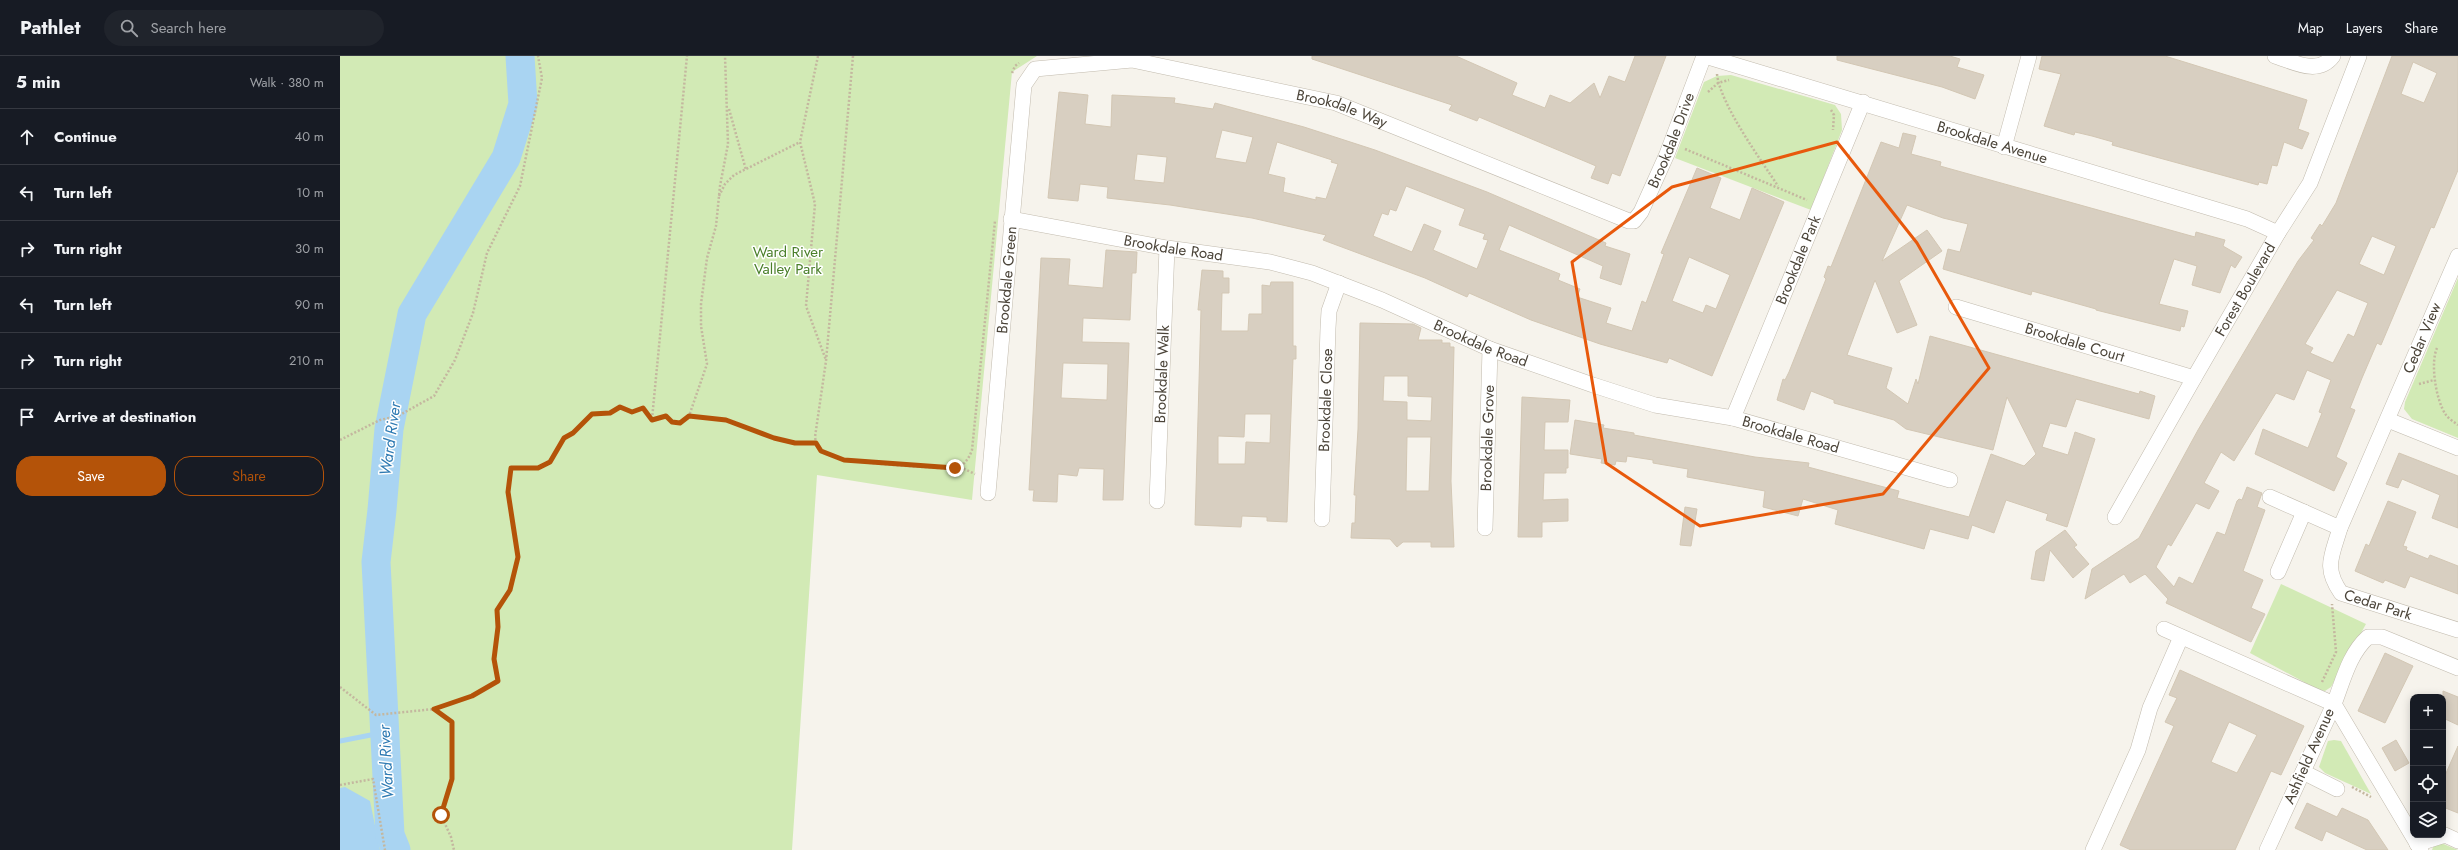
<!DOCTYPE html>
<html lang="en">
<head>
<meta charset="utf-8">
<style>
  body { margin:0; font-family:Jost,sans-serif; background:#20242c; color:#f1f3f6 }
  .controls { position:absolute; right:12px; bottom:12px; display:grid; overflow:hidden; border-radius:8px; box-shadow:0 2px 10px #0003 }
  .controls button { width:36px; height:36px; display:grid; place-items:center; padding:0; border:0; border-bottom:1px solid #363941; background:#171b24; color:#f1f3f6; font:20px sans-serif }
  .stop { position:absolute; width:12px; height:12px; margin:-9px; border:3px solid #b45309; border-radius:50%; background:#fff }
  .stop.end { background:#b45309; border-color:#fff; box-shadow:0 1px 4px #0008 }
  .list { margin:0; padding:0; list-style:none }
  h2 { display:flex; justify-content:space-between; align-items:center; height:52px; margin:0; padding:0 16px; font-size:17px }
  h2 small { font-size:13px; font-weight:400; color:#9ea1a6 }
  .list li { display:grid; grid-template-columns:26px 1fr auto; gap:12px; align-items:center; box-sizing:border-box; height:56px; padding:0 16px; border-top:1px solid #363941 }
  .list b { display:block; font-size:15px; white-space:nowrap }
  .list em { font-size:13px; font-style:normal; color:#9ea1a6 }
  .actions { display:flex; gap:8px; padding:12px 16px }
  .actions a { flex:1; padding:9px 0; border:1px solid #b45309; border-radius:16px; text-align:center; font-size:14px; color:#b45309 }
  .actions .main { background:#b45309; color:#fff }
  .icon { flex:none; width:22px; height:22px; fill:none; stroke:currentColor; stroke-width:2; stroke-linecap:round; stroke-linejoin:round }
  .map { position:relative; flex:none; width:2118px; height:794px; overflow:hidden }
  header { display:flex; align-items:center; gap:24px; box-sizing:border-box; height:56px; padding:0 20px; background:#171b24; border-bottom:1px solid #363941 }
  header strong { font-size:19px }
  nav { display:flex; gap:22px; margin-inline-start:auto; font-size:14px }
  .search { width:280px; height:36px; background:#20242c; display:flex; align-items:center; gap:10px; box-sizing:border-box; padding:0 14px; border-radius:22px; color:#9ea1a6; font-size:15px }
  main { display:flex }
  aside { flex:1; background:#171b24 }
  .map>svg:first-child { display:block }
  .green { fill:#d2eab5 }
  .water { fill:#a9d4f2 }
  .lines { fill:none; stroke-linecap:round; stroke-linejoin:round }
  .stream { stroke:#a9d4f2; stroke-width:5 }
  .river { stroke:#a9d4f2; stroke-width:29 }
  .building { fill:#d8cfc1; stroke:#d3c7b4; fill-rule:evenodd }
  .street-casing { stroke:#c2bbae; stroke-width:16 }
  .path { stroke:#c4b79f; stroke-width:2.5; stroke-dasharray:2 2; stroke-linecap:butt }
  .street { stroke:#fff; stroke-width:15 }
  .route { stroke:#b45309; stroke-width:5 }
  .marked { fill:none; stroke:#e8590c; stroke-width:3; stroke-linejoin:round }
  .labels { text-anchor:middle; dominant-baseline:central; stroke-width:3; stroke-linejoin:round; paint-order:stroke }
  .street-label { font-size:15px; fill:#4b4439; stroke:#fff }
  .park-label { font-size:15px; fill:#4a7f2a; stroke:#fff }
  .water-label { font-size:16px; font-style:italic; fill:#2e7ab2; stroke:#fff }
</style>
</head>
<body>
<header>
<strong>Pathlet</strong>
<div class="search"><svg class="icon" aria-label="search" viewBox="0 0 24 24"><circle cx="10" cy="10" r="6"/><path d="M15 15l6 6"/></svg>Search here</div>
<nav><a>Map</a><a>Layers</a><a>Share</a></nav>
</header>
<main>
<aside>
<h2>5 min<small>Walk · 380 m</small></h2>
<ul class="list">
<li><svg class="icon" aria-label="ahead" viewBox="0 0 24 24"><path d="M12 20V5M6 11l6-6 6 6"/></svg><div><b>Continue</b></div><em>40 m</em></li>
<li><svg class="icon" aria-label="left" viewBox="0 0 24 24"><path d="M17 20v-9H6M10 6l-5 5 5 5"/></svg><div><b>Turn left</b></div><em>10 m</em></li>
<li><svg class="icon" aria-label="right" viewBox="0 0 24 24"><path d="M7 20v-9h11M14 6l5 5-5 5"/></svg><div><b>Turn right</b></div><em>30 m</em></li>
<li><svg class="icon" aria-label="left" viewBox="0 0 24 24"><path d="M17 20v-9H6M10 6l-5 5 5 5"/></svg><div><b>Turn left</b></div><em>90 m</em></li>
<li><svg class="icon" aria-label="right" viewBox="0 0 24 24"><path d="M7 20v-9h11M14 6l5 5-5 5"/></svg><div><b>Turn right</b></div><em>210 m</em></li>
<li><svg class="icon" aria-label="arrive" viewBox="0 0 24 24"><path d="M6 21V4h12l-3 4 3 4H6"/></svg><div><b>Arrive at destination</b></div></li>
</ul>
<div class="actions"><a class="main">Save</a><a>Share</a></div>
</aside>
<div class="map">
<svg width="2118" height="794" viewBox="0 0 2118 794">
  <rect width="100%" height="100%" fill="#f6f3ec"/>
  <g class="green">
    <polygon points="0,0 697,0 672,16 632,444 477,419 452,794 0,794"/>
    <polygon points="1391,19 1495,49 1501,58 1502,74 1471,154 1335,102 1364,26 1377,20"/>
    <polygon points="2118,222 2118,382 2072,363 2064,353 2065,346"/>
    <polygon points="1941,528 2026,568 1991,631 1985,635 1967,632 1964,626 1910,597"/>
    <polygon points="1994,684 2001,685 2031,738 1985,717 1979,711 1988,685"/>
    <polygon points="2101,787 2118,794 2092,794 2094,789"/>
  </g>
  <polygon class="water" points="5,731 30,745 40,794 0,794 0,732"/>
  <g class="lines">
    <polyline class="stream" points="0,685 46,676"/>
    <polyline class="river" points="56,794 50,779 36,506 42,454 49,373 72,258 166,102 183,48 180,0"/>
  </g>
  <g class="building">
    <polygon points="972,0 1116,0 1177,27 1172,39 1205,52 1210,39 1230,47 1254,27 1260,42 1269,20 1285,26 1295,0 1326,0 1280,120 1272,117 1268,128 1251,122 1256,110 1249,107 1139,61 1137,65 1109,54 1112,49 972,3"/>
    <polygon points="1497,0 1610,0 1620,3 1617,11 1644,19 1635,43 1602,31 1497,4"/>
    <polygon points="1702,0 1825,0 1967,44 1958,73 1969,77 1962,93 1944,86 1937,110 1932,109 1927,128 1919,126 1918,129 1772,89 1773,86 1752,80 1735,76 1734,79 1704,70 1721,18 1699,13"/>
    <path d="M2052 0H2118V114L2094 172 2091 171 2041 289 2037 287 2022 322 2010 352 2015 354 1996 401 2007 407 1994 435 1915 398 1923 373 1968 392 1982 357 1979 356 1991 324 1967 314 1954 344 1936 337 1894 405 1881 396 1864 427 1879 435 1869 453 1856 447 1831 490 1828 488 1816 511 1834 531 1839 521 1853 528 1877 476 1885 479 1897 445 1899 443 1902 444 1907 431 1922 437 1917 451 1925 454 1903 515 1923 524 1911 552 1925 558 1911 586 1826 547 1828 543 1805 518 1790 527 1784 518 1745 543 1752 513 1799 482 1858 374 1958 205 1974 184 1971 182 1980 168 1982 170 1996 147ZM2073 6 2097 17 2084 47 2061 38ZM2032 180 2056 190 2044 219 2019 208ZM1997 234 2028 247 2014 281 2008 278 1993 307 1970 297 1973 292 1965 288Z"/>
    <path d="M719 36 748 39 745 68 771 71 772 39 835 42 834 47 873 53 875 47 964 71 1035 94 1147 136 1266 187 1265 190 1290 198 1281 229 1260 222 1263 210 1169 169 1159 194 1220 218 1218 224 1240 233 1237 241 1271 252 1266 267 1292 275 1302 245 1306 247 1324 198 1321 197 1357 112 1381 122 1370 152 1400 164 1412 132 1444 146 1372 320 1329 302 1327 307 1260 288 1191 264 1129 237 1127 241 1085 222 983 184 986 179 912 162 830 149 767 142 768 131 740 128 738 145 708 142ZM882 74 913 81 906 107 875 102ZM937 86 992 104 991 106 998 108 986 143 976 141V144L943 136 945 122 928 118ZM797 98 827 101 824 127 794 124ZM1066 130 1125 153 1119 169 1145 178 1143 183 1148 184 1137 213 1093 194 1101 175 1084 168 1072 196 1033 180 1042 157 1048 159 1050 153 1056 155ZM1349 201 1390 219 1376 253 1366 249 1363 257 1332 245Z"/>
    <polygon points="1563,77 1576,80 1571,98 1601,106 1600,110 1855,181 1856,176 1885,184 1883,190 1902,201 1895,212 1891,209 1880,237 1852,229 1857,210 1834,203 1819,248 1848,255 1844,271 1841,270 1840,275 1756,254 1756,253 1692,235 1691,239 1603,213 1608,193 1620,196 1628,168 1603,162 1567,149 1542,205 1587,174 1602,195 1559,225 1577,269 1557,277 1535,224 1507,299 1552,312 1546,332 1568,348 1576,323 1578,328 1590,280 1799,338 1800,335 1815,340 1809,363 1736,343 1726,371 1710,367 1702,391 1728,399 1735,376 1755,383 1727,471 1706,464 1708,458 1666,444 1654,477 1632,469 1628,483 1590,473 1584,493 1495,468 1498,454 1463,443 1458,460 1423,451 1425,435 1347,421 1348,413 1313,407 1313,404 1287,400 1286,406 1276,405 1275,409 1261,407 1262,403 1230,398 1235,364 1264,369 1263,372 1294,377 1294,379 1415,401 1469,407 1468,411 1559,435 1557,442 1629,461 1651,398 1684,410 1696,398 1667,341 1653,394 1566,373 1554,364 1494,347 1494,344 1471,335 1464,354 1437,344 1443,323 1445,324 1449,316 1486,223 1484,221 1488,210 1491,211 1541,86 1559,92"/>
    <path d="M766 194 797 196 796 217H792L790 264 743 262 742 286 789 287 783 444H763L764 413 739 412 737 420 718 418 717 446 693 445 694 434H689L690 417 701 202 730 203 728 229 763 232ZM723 307 768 308 767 344 721 342Z"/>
    <path d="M862 214 883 215V222H889V237H882L881 275H908L909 258H922V229L930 230 931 226H953V290H956V303H953L947 466 927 465V461L902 460 901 471 855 469 861 254H858ZM905 358H931L930 387 906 386 905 408H878V380L904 381Z"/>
    <path d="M1020 267 1073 268 1081 272 1078 284H1102V287H1110V291H1114L1111 425 1114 491H1091V486H1063L1057 491 1050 483 1011 482 1012 467H1015L1016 439H1014L1018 373ZM1044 320H1068V340L1092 341 1091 365 1067 364V346L1043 345ZM1067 381H1091L1089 435H1066Z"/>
    <polygon points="1182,341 1230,344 1228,366 1205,366 1204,394 1228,394 1228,412 1226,412 1226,417 1204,417 1203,444 1228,443 1228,465 1202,466 1202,481 1178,481"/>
    <polygon points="2059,397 2118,420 2118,472 2092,462 2100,439 2062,423 2058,432 2046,428"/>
    <polygon points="2048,445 2076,456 2063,490 2067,491 2066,494 2088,503 2090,499 2118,510 2118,538 2070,520 2065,532 2045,524 2043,527 2015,515 2026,488 2029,490"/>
    <polygon points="1345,451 1357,453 1351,490 1340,489"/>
    <polygon points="1725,474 1737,489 1734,491 1749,508 1733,522 1710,494 1704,525 1691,523 1696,495"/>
    <polygon points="2045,597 2073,610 2045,667 2018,655"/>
    <path d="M1840 614 1964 670 1941 719 1931 715 1895 794H1791L1780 789 1834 670 1825 666 1837 642 1829 639ZM1889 666 1917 679 1897 717 1871 706Z"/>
    <polygon points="2103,635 2118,641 2118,669 2103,662"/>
    <polygon points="2056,684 2069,707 2055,715 2042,692"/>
    <polygon points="2118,690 2118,757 2103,751 2103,724"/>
    <polygon points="1967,747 1997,761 2002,752 2028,764 2048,794 2027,794 1986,775 1982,785 1955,772"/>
  </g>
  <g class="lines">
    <g class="street-casing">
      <g id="street">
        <path id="s1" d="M1365 0 1907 163 1938 177"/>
        <path d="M1935 0C1954 6 1978 20 1993 0"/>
        <polyline points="1664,91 1689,0"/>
        <path id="s2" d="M671 163 827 192 930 206 972 217 1042 244 1150 293 1253 329 1315 349 1393 362 1610 424"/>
        <path id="s3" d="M2118 200 2000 472C1992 500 1983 511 2001 537L2118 574"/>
        <path id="s4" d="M1616 251 1854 322"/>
        <path id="s5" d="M1393 362 1523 46"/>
        <polyline points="2048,364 2118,392"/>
        <path id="s6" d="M648 437 684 29 695 13 792 4 996 47 1289 165H1294L1301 156 1327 98 1364 0"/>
        <polyline points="1930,441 2000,472"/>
        <path id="s7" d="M817 445 827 192"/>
        <path id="s8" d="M1775 461 1854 322 1938 177 1970 127 2019 0"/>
        <path id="s9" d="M982 463 988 272 989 255 999 227"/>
        <path id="s10" d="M1145 472 1150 293"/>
        <polyline points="1938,516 1964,456"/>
        <polyline points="1824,573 1994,648 1927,794"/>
        <polyline points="1963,716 1997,733"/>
        <polyline points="2077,788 2105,779 2118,785"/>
        <polyline points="1753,794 1798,694 1810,652 1841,581"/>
        <path d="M2081 794 1994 648C2003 625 2009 598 2028 581H2042L2118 612"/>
      </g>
    </g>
    <g class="path">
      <polyline points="478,0 460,86 475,148 466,250 486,304"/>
      <path d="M513 0 486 305 475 381C476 386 476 391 481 395 501 409 582 410 610 413 622 412 628 405 632 394L655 165"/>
      <polyline points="672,17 675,10 679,7"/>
      <path d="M1377 18C1380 48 1421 104 1438 130"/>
      <polyline points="1368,36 1378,27 1389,24"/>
      <polyline points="389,53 406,114"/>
      <polyline points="1491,54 1494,59 1493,74"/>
      <polyline points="1345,93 1467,144"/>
      <polyline points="379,140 385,128 394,119 460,86"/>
      <path d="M2097 292C2090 307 2096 345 2106 359 2109 363 2114 366 2118 369"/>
      <polyline points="2079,328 2094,324"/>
      <polyline points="349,360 386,364 434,382 455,387 476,387"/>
      <polyline points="312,363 347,0"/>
      <polyline points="0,384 40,364 58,360 94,340 115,304 133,257 147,197 180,130 202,22 198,0"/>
      <polyline points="620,411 635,418"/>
      <polyline points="1982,626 1996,596 1992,548"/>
      <polyline points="0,631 36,659 94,653 132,640 158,625 154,603 158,571 157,554 170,533 178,501 168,436 171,412 198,412 210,405 224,382 233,377 251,359 270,357 280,351 292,356 303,352 312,364 326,360 333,366 340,367 349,360 367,308 361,270 361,248 367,202 376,170 380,130 388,88 385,0"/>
      <polyline points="94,653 112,666 112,723 101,759 111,781 114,794"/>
      <polyline points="0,729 33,723 45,794"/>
      <polyline points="2012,731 2031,741"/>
    </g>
    <use href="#street" class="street"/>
  </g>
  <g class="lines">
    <polyline class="route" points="101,759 112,723 112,666 94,653 132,640 158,625 154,603 158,571 157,554 170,534 178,501 168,436 171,412 198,412 210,406 224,382 233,377 252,358 270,357 280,351 292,356 303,352 312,364 326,360 332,366 340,367 349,360 386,364 434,382 455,387 476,387 481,395 504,404 615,412"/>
  </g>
  <path class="marked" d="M1497 86 1577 187 1649 312 1543 438 1360 470 1266 407 1232 206 1332 131Z"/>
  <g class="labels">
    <g class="street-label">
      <text stroke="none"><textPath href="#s6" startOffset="742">Brookdale Way</textPath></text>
      <text stroke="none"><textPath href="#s6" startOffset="1145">Brookdale Drive</textPath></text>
      <text stroke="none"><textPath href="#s1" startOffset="300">Brookdale Avenue</textPath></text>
      <text stroke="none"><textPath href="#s2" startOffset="165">Brookdale Road</textPath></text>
      <text stroke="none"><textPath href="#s5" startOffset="171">Brookdale Park</textPath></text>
      <text stroke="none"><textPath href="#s6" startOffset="214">Brookdale Green</textPath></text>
      <text stroke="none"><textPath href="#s8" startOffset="262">Forest Boulevard</textPath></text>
      <text transform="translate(2082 282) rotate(-67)">Cedar View</text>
      <text stroke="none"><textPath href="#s4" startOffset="124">Brookdale Court</textPath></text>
      <text stroke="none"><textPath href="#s2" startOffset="489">Brookdale Road</textPath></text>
      <text stroke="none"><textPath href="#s7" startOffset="127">Brookdale Walk</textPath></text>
      <text stroke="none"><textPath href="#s9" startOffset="119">Brookdale Close</textPath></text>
      <text stroke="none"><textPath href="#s2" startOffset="813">Brookdale Road</textPath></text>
      <text stroke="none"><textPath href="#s10" startOffset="90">Brookdale Grove</textPath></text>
      <text stroke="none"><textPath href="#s3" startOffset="404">Cedar Park</textPath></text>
      <text transform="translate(1969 700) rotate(-66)">Ashfield Avenue</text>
    </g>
    <g class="park-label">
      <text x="448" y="196">Ward River<tspan x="448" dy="17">Valley Park</tspan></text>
    </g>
    <g class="water-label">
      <text transform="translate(50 383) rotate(-82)">Ward River</text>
      <text transform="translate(46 706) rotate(-93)">Ward River</text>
    </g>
  </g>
</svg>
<div class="controls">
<button>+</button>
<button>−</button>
<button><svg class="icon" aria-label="locate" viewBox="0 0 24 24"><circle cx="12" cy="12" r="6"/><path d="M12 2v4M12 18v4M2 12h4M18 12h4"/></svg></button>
<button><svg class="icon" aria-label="layers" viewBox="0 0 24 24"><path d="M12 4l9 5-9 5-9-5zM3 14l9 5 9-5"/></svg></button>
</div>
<div class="stop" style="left:101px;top:759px"></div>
<div class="stop end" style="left:615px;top:412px"></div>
</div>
</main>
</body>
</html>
